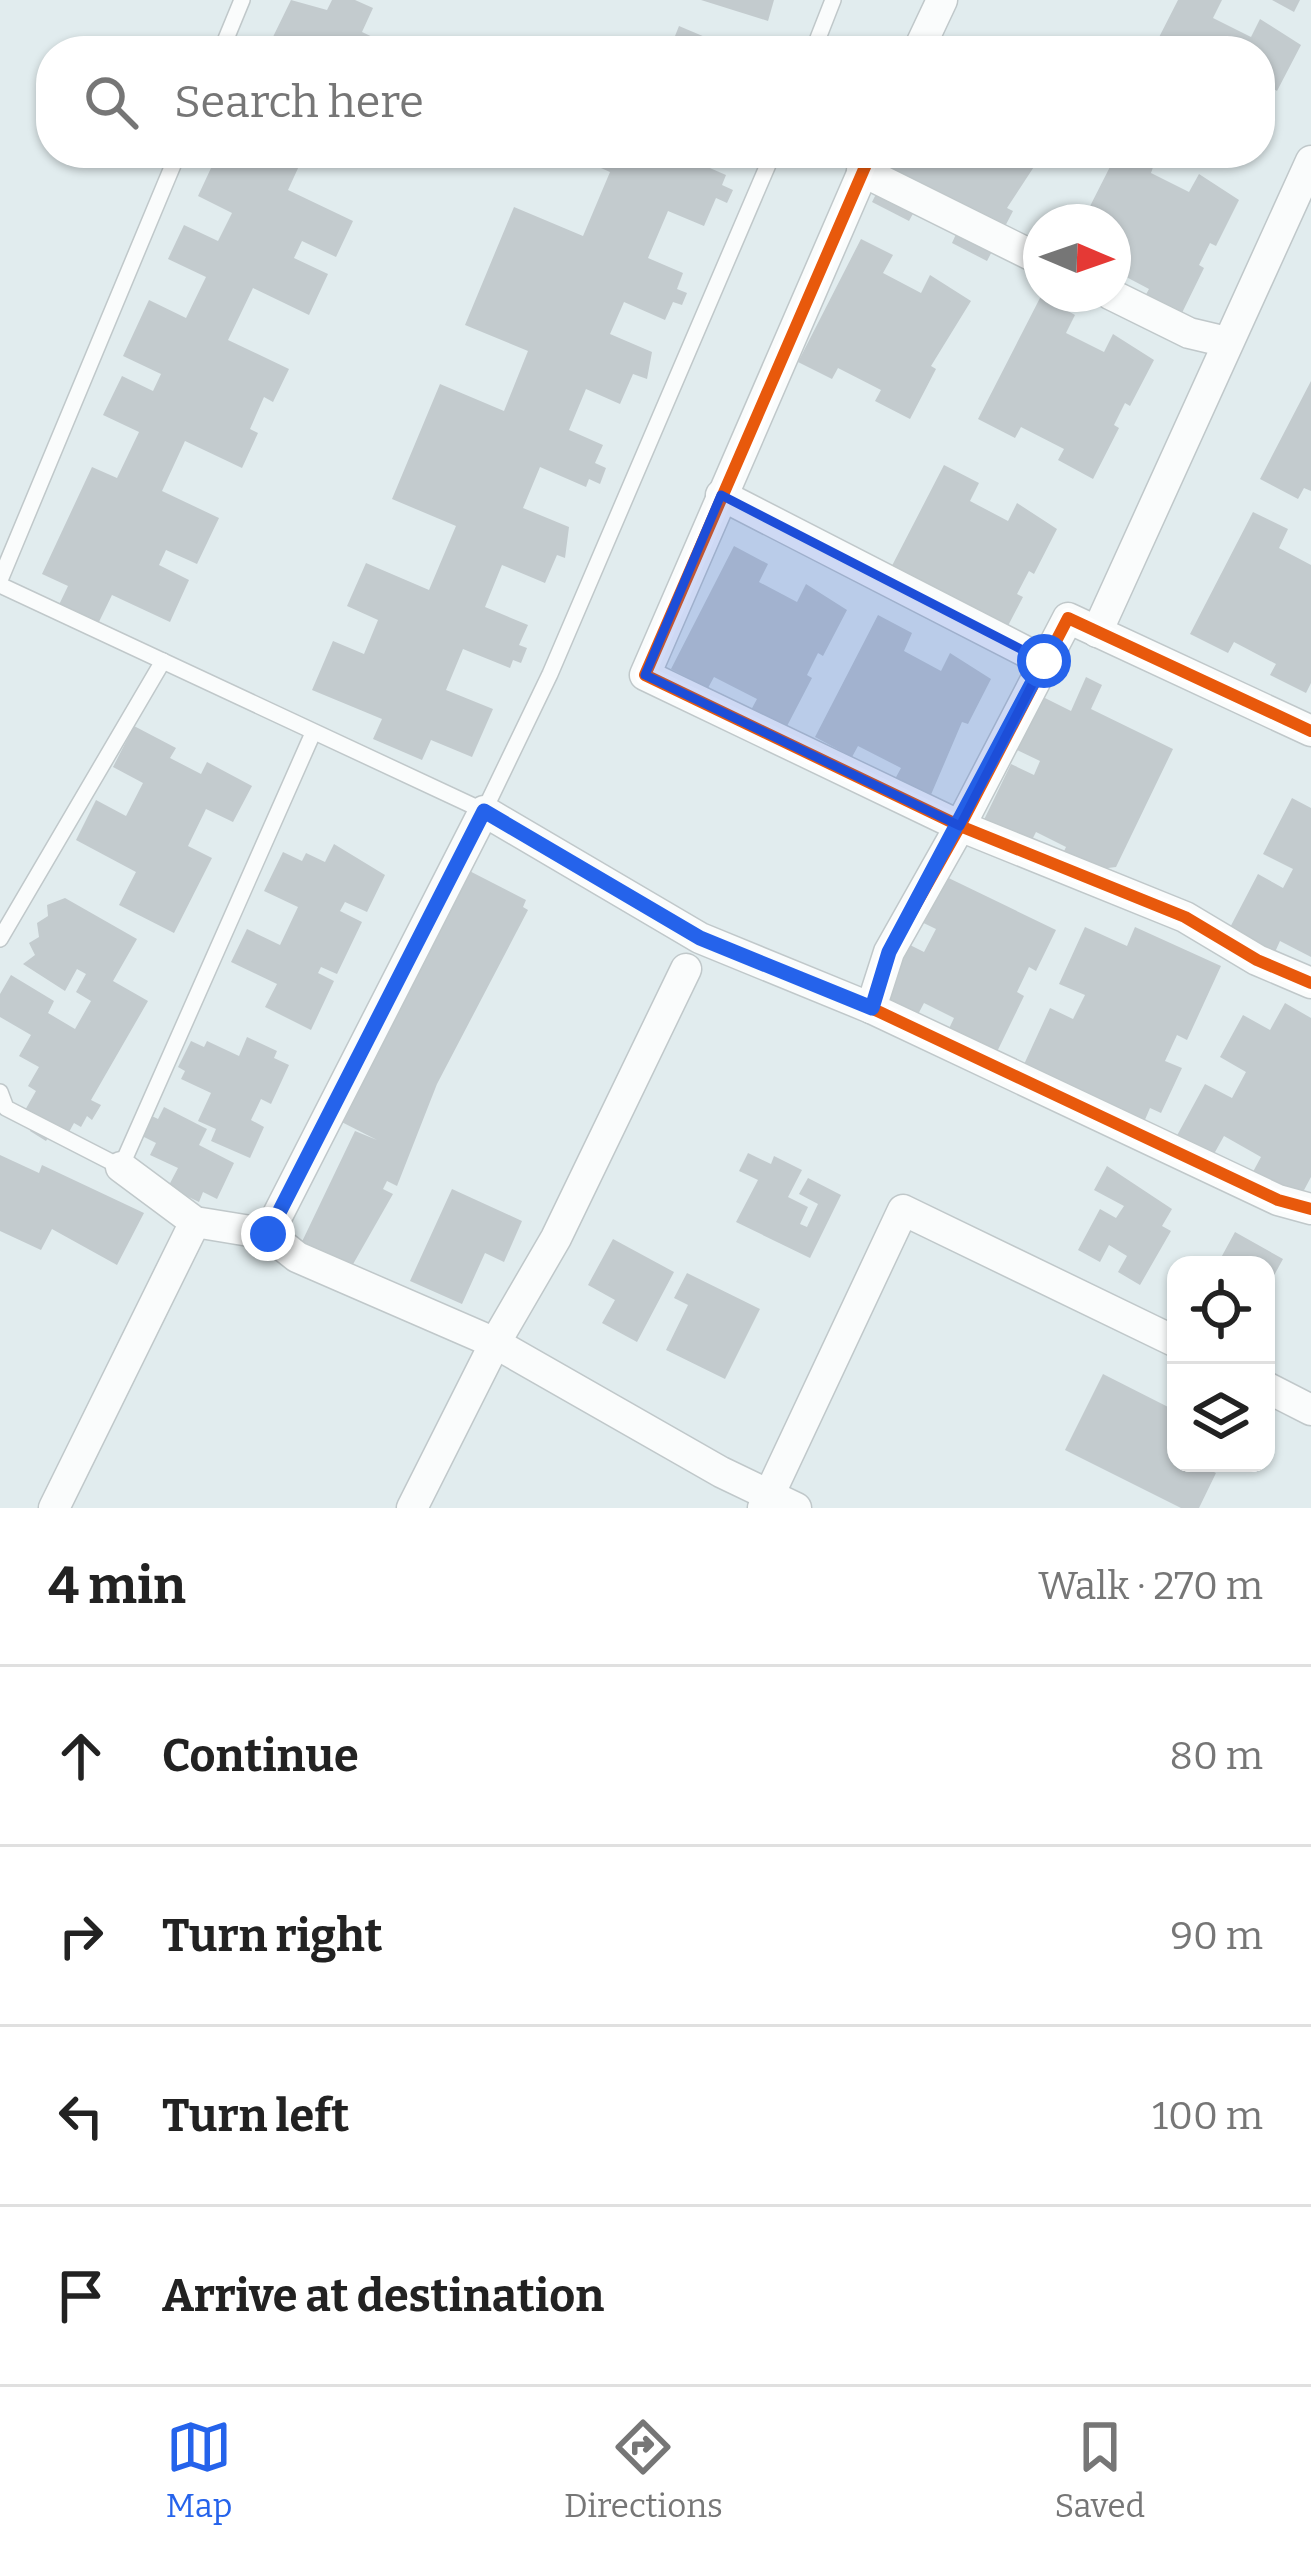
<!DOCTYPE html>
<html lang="en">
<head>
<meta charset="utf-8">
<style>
  body { margin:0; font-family:Bitter,serif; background:#f6f6f6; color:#222 }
  .controls { position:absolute; right:36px; bottom:36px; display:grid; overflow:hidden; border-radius:24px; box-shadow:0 3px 9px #0004 }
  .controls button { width:108px; height:108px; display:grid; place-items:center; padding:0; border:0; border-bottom:3px solid #e0e0e0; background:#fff; color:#222; font:60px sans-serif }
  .compass { position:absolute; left:1023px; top:204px; width:108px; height:108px; border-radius:50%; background:#fff; box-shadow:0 3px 9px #0004; rotate:92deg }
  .stop { position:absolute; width:36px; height:36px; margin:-27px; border:9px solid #2563eb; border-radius:50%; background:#fff }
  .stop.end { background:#2563eb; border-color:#fff; box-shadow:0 3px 12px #0008 }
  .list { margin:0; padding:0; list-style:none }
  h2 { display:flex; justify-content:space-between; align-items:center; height:156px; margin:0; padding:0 48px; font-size:51px }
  h2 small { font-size:39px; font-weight:400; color:#767676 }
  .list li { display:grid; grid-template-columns:78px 1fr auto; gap:36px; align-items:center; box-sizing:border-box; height:180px; padding:0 48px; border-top:3px solid #e0e0e0 }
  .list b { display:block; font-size:45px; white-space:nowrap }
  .list em { font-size:39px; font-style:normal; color:#767676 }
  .icon { flex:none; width:66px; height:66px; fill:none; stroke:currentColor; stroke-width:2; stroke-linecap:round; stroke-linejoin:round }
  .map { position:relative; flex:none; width:1311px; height:1508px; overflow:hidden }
  .search { position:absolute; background:#fff; box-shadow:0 3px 9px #0004; left:36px; right:36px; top:36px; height:132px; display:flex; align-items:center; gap:30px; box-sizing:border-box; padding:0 42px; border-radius:48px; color:#767676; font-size:45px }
  .sheet { height:876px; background:#fff }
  nav { display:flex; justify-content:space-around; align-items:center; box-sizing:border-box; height:168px; border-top:3px solid #e0e0e0; background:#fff; font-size:33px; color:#767676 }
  nav a { display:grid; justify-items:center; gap:6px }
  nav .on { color:#2563eb }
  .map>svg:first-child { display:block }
  .building { fill:#c3cbce }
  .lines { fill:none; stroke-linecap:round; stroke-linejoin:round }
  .service-casing { stroke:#c0c8ca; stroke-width:18 }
  .minor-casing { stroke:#c0c8ca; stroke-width:33 }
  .service { stroke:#fafcfc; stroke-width:15 }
  .minor { stroke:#fafcfc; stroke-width:30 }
  .cycleway-casing { stroke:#fff; stroke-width:20 }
  .cycleway { stroke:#e8590c; stroke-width:12 }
  .route { stroke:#2563eb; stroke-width:15 }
  .marked { fill:#1d4ed8; fill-opacity:0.2; stroke:#1d4ed8; stroke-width:9; stroke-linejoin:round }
</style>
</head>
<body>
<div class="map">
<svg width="1311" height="1508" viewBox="0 0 1311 1508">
  <rect width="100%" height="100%" fill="#e1ecee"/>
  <g class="building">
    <polygon points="291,0 327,10 332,0 355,0 373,8 362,32 402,51 291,51 271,41"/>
    <polygon points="701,0 774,0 768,21"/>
    <polygon points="1178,0 1222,0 1213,18 1251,37 1260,19 1301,45 1277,91 1272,88 1260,125 1260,51 1152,51"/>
    <polygon points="1272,0 1300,0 1294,12"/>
    <polygon points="679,26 738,51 669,51"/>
    <polygon points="604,36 640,51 598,51"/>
    <polygon points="218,153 247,165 252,153 305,153 288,190 353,221 336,257 302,241 294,258 328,274 309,315 253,288 228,340 289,369 273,402 264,397 250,429 258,433 242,468 185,441 162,491 219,518 197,564 166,550 159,565 189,580 170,622 112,595 95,630 56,611 68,586 42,574 92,467 117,478 139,432 103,415 122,376 153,391 161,374 123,356 149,300 186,318 206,277 168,259 184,225 218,241 232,213 198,196"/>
    <polygon points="356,153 385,153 380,164"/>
    <polygon points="567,153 691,153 689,159 726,175 722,185 733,190 727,203 716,198 704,226 668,211 648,258 683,273 677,289 687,293 682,305 673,302 665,320 624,302 610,334 652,352 647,379 633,374 620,404 586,389 569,430 603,445 595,463 606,468 600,484 589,479 586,487 540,467 523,508 569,527 565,558 557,555 545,583 502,565 485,607 528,625 519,645 527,648 521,663 513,660 510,668 463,649 446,690 493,709 472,757 431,740 422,760 373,739 382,719 312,690 333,641 364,654 378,620 347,606 366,563 429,590 456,526 392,499 440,384 504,411 528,351 465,325 514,207 583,236 610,172"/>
    <polygon points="897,153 1043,153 1007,208 1013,211 987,261 952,243 957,232 915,210 909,221 872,202"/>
    <polygon points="1117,153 1158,153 1151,173 1189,192 1199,174 1239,200 1216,246 1210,243 1199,265 1204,268 1179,319 1143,300 1149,289 1113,270 1113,222 1082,222"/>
    <polygon points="861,239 893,255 883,273 921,293 930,275 971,301 931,366 936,369 910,419 875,401 881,390 838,368 832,379 798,362"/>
    <polygon points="1041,296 1075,315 1066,333 1104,352 1113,334 1154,360 1130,406 1125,403 1114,425 1119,428 1093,479 1058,460 1064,449 1021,427 1015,438 978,419"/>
    <polygon points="1311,381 1311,491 1304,488 1298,499 1260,479"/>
    <polygon points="944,465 979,483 970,501 1008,521 1017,503 1057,529 1034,574 1029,571 1017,594 1023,597 997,647 881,587"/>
    <polygon points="1253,512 1288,529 1279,548 1311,565 1311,683 1306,693 1270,675 1276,664 1234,642 1228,653 1190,634"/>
    <polygon points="734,546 768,564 759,582 797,602 806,584 847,610 823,656 818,653 807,675 812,678 786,728 751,710 757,699 714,677 708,688 671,669"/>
    <polygon points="878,615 912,633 904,651 941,671 950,653 991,679 968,724 962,722 930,797 895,779 901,768 858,746 852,757 815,737"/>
    <polygon points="1086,677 1102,685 1091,709 1173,749 1116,867 1108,868 1101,882 1059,862 1066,847 1036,832 1027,850 980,828 1011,764 1034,775 1040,761 1017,750 1043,697 1071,711"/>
    <polygon points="134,726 176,748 170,758 201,774 207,762 252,786 233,822 206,809 188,846 212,858 174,933 119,905 136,872 76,840 96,800 126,816 143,783 113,767"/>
    <polygon points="1292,798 1311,808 1311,957 1280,941 1271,961 1225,937 1258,874 1283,888 1293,869 1263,854"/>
    <polygon points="334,844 385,875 367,912 345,902 340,911 362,922 337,974 321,967 318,973 334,981 311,1030 265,1007 277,984 231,962 247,929 280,945 298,907 264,891 283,852 302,861 306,853 325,862"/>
    <polygon points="450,861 526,900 523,907 528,910 437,1084 397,1186 387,1181 383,1189 393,1194 348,1273 298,1250 355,1131 377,1140 324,1113"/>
    <polygon points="932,870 1056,930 1036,971 1029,967 1017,992 1024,996 993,1060 945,1037 954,1018 924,1003 914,1022 869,1000 898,939 924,952 936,929 909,916"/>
    <polygon points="65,898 137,939 113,981 148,1001 91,1100 101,1105 92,1120 87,1116 81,1127 74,1123 64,1141 51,1133 46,1141 30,1131 37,1119 24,1112 36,1091 28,1086 39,1067 19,1056 31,1035 0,1017 0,994 11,975 54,1001 48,1013 75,1029 91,1001 76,992 86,974 77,969 65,991 23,964 35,955 29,943 39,937 37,923 48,916 47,905"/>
    <polygon points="1085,927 1127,946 1135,927 1221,966 1187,1040 1177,1035 1165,1061 1182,1068 1161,1113 1150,1108 1141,1129 1020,1073 1050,1008 1073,1019 1085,995 1059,984"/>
    <polygon points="1285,1003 1311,1018 1311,1177 1295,1207 1248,1181 1261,1157 1224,1136 1210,1161 1174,1141 1205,1084 1232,1098 1246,1072 1220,1057 1243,1015 1270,1030"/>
    <polygon points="247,1037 277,1051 274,1058 289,1065 271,1104 261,1099 251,1120 264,1127 250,1158 211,1141 216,1129 198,1121 211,1093 181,1079 185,1071 178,1067 191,1041 204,1047 207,1041 239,1056"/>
    <polygon points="164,1107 207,1129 199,1145 234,1163 217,1199 203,1192 199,1202 168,1187 178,1168 150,1155 156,1143 142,1136 152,1116 158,1119"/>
    <polygon points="748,1153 771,1164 774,1156 802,1170 788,1197 808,1207 800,1224 807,1227 818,1204 799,1194 808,1178 841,1195 810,1258 736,1222 758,1180 739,1171"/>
    <polygon points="0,1155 39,1173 42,1165 144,1213 117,1265 52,1229 41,1250 0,1231"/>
    <polygon points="1107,1166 1172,1209 1162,1226 1171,1231 1140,1285 1118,1272 1127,1256 1109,1245 1100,1262 1078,1250 1100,1209 1116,1218 1124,1206 1094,1190"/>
    <polygon points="452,1189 522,1221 504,1262 485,1253 462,1304 410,1281"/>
    <polygon points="1235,1232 1283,1259 1266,1290 1266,1265 1217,1265"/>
    <polygon points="613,1239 674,1272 637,1342 602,1323 615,1300 588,1285"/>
    <polygon points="687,1273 760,1309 725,1379 666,1350 688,1305 674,1298"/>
    <polygon points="1103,1374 1176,1411 1176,1463 1196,1463 1216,1473 1199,1508 1181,1508 1065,1450"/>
  </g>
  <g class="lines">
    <g class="service-casing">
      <g id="service">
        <polyline points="221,51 242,0"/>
        <polyline points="813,51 833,0"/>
        <polyline points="0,580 178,153"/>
        <polyline points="0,585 484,811 550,674 773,153"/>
        <polyline points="0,939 163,661"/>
        <polyline points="0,1092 6,1108 121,1167 313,733"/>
      </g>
    </g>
    <g class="minor-casing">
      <g id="minor">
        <polyline points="918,51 942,0"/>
        <polyline points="871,153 645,675 960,826 1068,618 1311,731"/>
        <polyline points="862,171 1041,260"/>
        <polyline points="1110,294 1189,333 1227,342"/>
        <polyline points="721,495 1044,661"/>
        <polyline points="1097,632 1311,161"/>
        <polyline points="1311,983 1257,960 1185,917 960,826 889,952 871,1008 1278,1200 1311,1209"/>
        <polyline points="121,1167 195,1222 268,1234 297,1257 495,1343 721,1472 796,1508"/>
        <polyline points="268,1234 484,811 700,938 871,1008"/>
        <polyline points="1266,1387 1311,1410"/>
        <polyline points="54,1508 195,1222"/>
        <polyline points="412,1508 495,1343 556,1238 686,969"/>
        <polyline points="763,1508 903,1210 1176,1342"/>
      </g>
    </g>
    <use href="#service" class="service"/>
    <use href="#minor" class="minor"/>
    <g class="cycleway-casing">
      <g id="cycleway">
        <polyline points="871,153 645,675 960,826 1068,618 1311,731"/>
        <polyline points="1311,983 1257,960 1185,917 960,826 889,952 871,1008 1278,1200 1311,1209"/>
      </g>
    </g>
    <use href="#cycleway" class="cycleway"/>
  </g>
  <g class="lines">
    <polyline class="route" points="268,1234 484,811 700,938 872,1008 889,952 1044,661"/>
  </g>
  <path class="marked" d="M721 495 1044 661 960 826 645 675Z"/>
</svg>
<div class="controls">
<button><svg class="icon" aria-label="locate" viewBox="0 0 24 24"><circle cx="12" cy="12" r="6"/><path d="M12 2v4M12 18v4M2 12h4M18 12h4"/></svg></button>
<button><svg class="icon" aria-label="layers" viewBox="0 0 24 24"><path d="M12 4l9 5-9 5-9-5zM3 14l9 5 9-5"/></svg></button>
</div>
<svg class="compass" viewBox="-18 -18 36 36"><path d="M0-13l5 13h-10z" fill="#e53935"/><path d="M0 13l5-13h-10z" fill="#767676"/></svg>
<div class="stop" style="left:1044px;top:661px"></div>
<div class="stop end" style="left:268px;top:1234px"></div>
<div class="search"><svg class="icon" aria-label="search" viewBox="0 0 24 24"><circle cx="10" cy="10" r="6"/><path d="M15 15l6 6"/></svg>Search here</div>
</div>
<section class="sheet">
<h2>4 min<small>Walk · 270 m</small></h2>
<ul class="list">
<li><svg class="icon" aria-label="ahead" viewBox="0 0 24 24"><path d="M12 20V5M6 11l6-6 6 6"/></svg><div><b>Continue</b></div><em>80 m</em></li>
<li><svg class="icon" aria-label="right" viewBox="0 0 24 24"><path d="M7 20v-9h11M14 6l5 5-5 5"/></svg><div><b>Turn right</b></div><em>90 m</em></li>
<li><svg class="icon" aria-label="left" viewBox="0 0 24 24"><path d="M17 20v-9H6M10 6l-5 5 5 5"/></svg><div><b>Turn left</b></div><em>100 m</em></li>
<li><svg class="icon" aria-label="arrive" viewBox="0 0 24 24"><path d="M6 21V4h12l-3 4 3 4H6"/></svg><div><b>Arrive at destination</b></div></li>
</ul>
</section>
<nav>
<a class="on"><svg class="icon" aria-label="map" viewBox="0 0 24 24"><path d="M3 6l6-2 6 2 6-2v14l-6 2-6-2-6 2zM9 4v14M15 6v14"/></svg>Map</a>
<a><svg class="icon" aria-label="directions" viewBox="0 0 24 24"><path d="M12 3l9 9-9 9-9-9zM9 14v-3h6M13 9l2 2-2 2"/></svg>Directions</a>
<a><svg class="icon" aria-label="saved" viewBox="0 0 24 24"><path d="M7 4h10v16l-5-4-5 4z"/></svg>Saved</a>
</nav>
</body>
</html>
